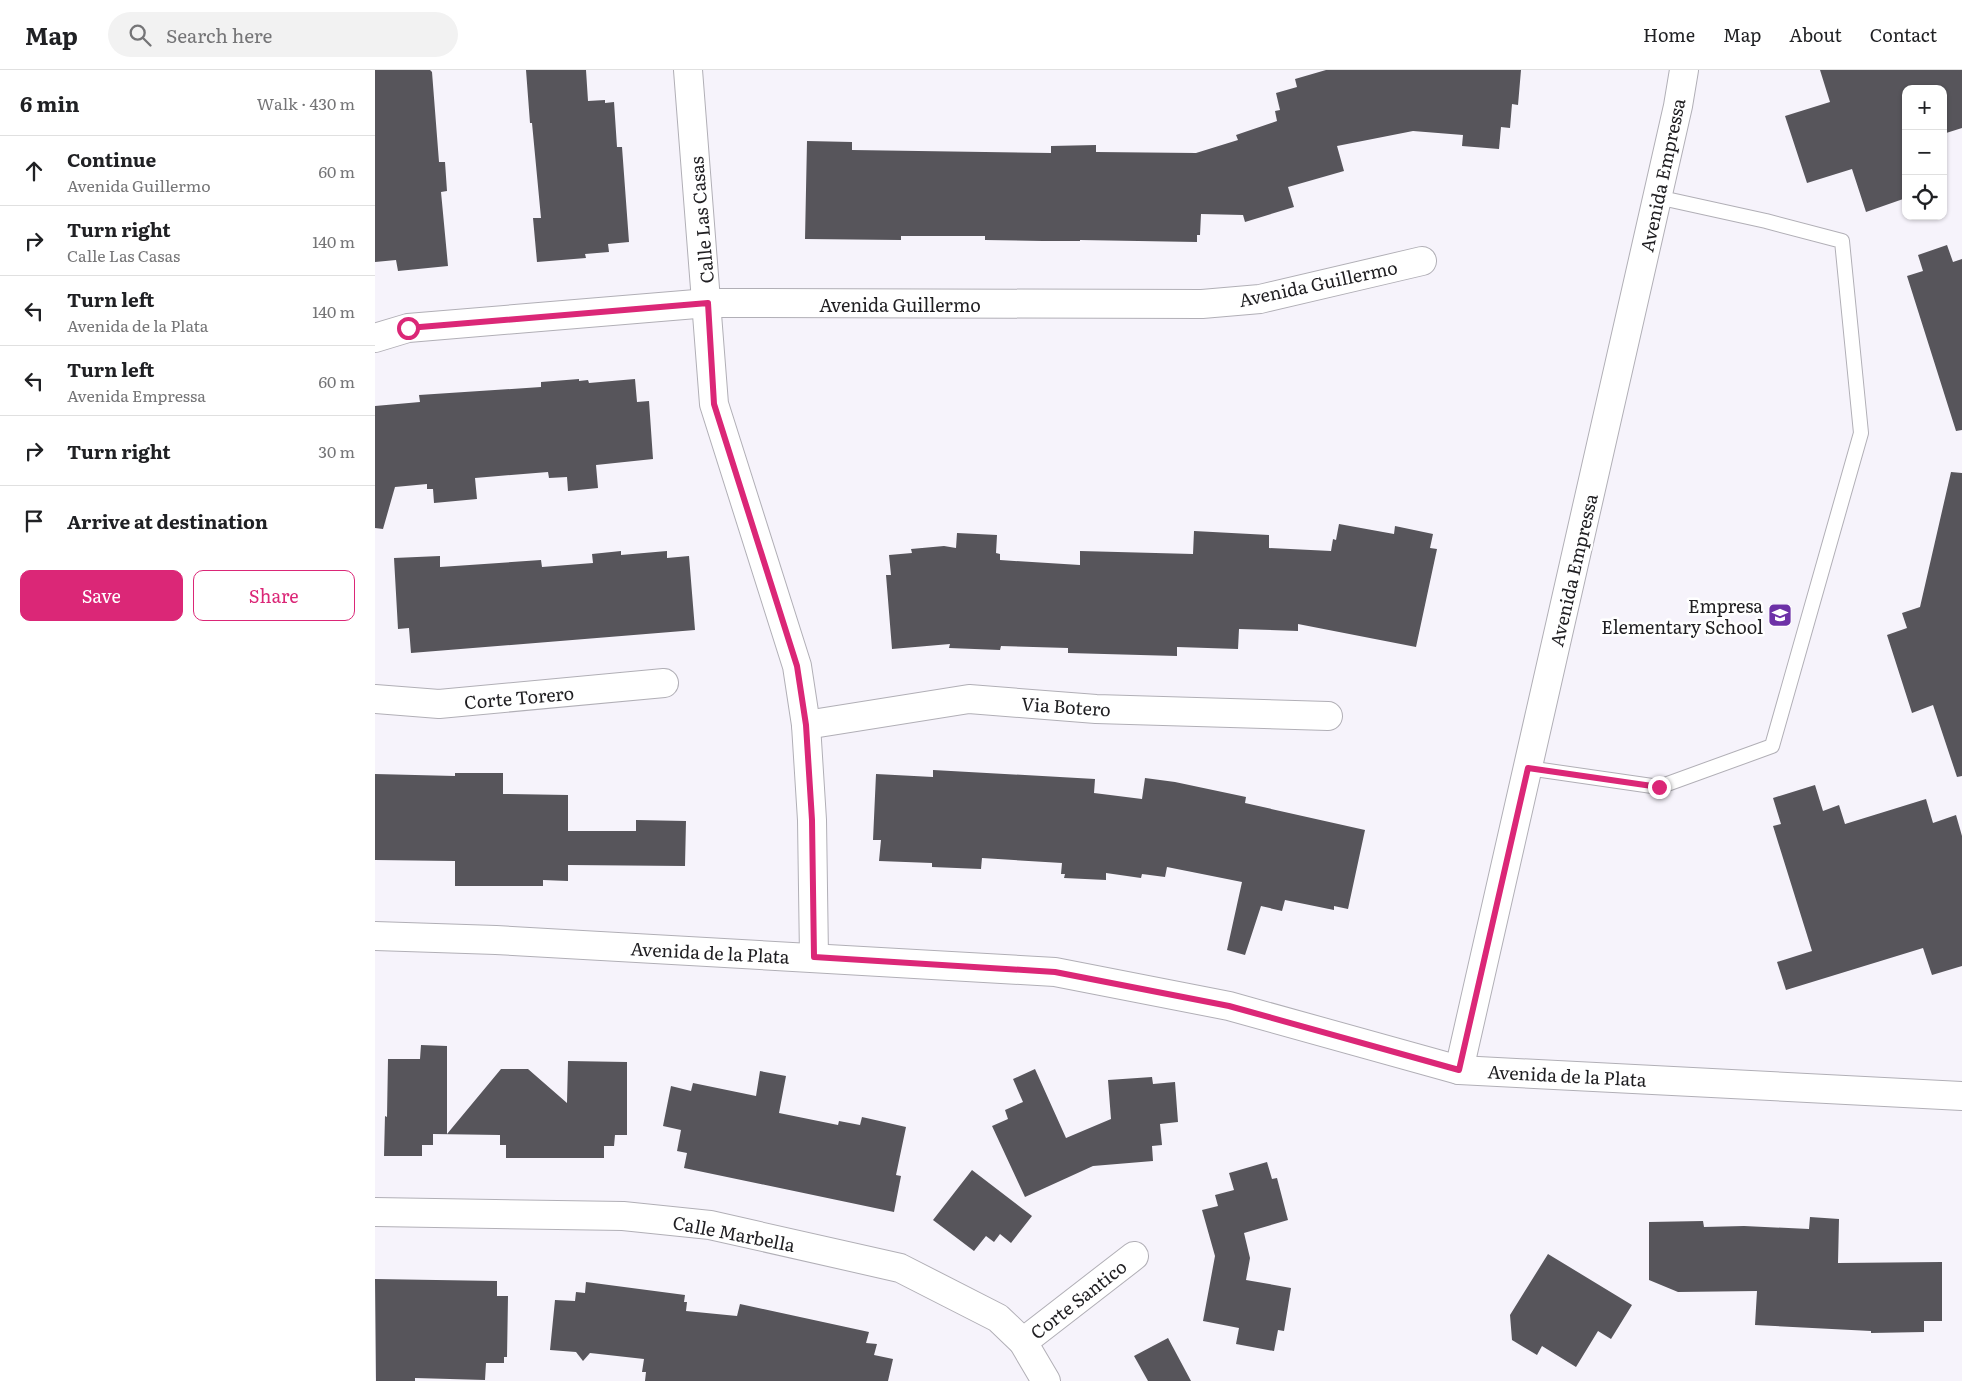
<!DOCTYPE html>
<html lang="en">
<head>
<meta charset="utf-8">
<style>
  body { margin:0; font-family:Literata,serif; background:#f2f2f2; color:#202124 }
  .controls { position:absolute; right:15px; top:15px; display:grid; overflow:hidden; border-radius:10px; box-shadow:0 1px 4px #0004 }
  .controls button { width:45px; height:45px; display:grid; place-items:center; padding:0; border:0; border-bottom:1px solid #e0e0e0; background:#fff; color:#202124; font:25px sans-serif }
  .stop { position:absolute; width:15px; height:15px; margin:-11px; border:4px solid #db2777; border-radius:50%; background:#fff }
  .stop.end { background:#db2777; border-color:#fff; box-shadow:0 1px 5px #0008 }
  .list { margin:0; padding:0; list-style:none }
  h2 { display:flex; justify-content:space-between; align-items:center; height:65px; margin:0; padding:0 20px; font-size:21px }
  h2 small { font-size:16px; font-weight:400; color:#757577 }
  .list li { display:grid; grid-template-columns:32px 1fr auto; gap:15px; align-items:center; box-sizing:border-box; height:70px; padding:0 20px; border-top:1px solid #e0e0e0 }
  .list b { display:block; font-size:19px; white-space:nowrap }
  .list p { margin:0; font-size:16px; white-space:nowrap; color:#757577 }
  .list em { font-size:16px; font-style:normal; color:#757577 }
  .actions { display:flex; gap:10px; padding:15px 20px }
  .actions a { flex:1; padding:11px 0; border:1px solid #db2777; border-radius:10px; text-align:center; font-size:18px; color:#db2777 }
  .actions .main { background:#db2777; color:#fff }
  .icon { flex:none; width:28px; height:28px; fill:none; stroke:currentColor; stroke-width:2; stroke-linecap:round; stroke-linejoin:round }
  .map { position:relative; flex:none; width:1587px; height:1311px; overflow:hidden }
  header { display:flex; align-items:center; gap:30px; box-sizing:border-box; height:70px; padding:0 25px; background:#fff; border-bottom:1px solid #e0e0e0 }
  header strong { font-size:24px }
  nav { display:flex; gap:28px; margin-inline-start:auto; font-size:18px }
  .search { width:350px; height:45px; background:#f2f2f2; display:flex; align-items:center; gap:12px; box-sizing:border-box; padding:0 18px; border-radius:28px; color:#757577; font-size:19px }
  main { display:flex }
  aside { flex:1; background:#fff }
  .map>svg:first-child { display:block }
  .building { fill:#57555b }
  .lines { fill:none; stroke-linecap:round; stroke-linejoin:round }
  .service-casing { stroke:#b1afb6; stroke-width:16 }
  .minor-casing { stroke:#b1afb6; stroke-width:30 }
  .tertiary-casing { stroke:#b1afb6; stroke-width:30 }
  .service { stroke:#fff; stroke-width:14 }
  .minor { stroke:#fff; stroke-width:28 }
  .tertiary { stroke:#fff; stroke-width:28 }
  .route { stroke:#db2777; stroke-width:6 }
  .labels { text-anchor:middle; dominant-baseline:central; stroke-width:5; stroke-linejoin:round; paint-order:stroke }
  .street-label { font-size:18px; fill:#1f1e21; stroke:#fff }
  .poi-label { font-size:18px; fill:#1f1e21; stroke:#fff; text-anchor:end }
</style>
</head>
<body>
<header>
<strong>Map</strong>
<div class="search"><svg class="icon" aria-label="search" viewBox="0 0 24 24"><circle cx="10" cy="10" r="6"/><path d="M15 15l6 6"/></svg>Search here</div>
<nav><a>Home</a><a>Map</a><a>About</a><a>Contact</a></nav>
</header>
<main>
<aside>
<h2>6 min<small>Walk · 430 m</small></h2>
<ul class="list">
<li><svg class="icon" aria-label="ahead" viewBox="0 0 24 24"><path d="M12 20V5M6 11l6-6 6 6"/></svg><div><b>Continue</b><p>Avenida Guillermo</p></div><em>60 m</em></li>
<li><svg class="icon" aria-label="right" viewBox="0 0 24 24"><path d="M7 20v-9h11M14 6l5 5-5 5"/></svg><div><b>Turn right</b><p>Calle Las Casas</p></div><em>140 m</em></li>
<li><svg class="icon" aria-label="left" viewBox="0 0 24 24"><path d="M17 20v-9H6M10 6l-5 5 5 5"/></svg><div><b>Turn left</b><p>Avenida de la Plata</p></div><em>140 m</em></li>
<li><svg class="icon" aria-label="left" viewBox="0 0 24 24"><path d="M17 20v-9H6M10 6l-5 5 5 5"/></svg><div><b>Turn left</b><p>Avenida Empressa</p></div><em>60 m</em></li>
<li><svg class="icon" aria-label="right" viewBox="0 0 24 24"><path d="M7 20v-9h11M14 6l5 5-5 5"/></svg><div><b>Turn right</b></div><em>30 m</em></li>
<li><svg class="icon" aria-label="arrive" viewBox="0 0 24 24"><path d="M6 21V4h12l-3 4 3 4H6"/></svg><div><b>Arrive at destination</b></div></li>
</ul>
<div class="actions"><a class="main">Save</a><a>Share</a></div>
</aside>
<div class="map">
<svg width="1587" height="1311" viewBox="0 0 1587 1311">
  <rect width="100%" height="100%" fill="#f6f3fb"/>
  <g class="building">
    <polygon points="0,0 55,0 57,2 64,92 70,92 72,121 66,122 73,196 23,201 21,190 0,192"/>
    <polygon points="151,0 211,0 213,31 230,30 230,33 239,32 242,77 247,77 254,172 233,174 234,182 210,184 211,188 162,192 158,148 166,148 157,53 155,53"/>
    <polygon points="951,0 1146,0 1143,35 1137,34 1135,58 1126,57 1124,79 1087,76 1088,65 1038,61 962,76 969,101 913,117 919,137 870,152 868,145 826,144 825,165 822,165 822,172 705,170 705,171 668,171 610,170 610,166 526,166 526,170 430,169 432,71 477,72 477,80 676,83 676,76 721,75 721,82 821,83 863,70 861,65 902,51 900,41 905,40 901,23 922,17 920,9"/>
    <polygon points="1445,0 1587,0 1587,58 1568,64 1568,19 1531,19 1531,128 1491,142 1477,99 1432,113 1410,46 1455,32"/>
    <polygon points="1572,175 1578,192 1587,189 1587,360 1581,361 1532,206 1548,201 1543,185"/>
    <polygon points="204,309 204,311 213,310 214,313 260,309 262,332 274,331 278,389 221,395 223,418 193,421 192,407 174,408 173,402 100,408 102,429 59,433 58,419 52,419 52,414 20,417 8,459 0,458 0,336 45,332 44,325 166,317 166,312"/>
    <polygon points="1576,402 1587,403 1587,706 1582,707 1558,635 1537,643 1512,565 1532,558 1527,543 1545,537"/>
    <polygon points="964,454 1019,464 1020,456 1058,464 1055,478 1062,479 1041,577 923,554 923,561 864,559 863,579 802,577 802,586 693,583 693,578 626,576 625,580 574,578 575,574 517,579 511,505 516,505 514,485 537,483 536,479 569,476 581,478 582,463 622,465 621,483 625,484 625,490 705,495 705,481 818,484 819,461 894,465 894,478 956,481 958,469 961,470"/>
    <polygon points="246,481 246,485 292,481 292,488 314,486 320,560 36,583 34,558 23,559 19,488 65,486 65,497 166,490 167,497 218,493 217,484"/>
    <polygon points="558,700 720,709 719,723 767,729 770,708 800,712 871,727 870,733 990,760 973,839 959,836 959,840 910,830 907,841 886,836 870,885 852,880 867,812 792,797 790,807 767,804 766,808 731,803 731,810 689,808 690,804 686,804 687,793 607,788 606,799 557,797 557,793 504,791 506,770 498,770 501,704 558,707"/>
    <polygon points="80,703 128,703 128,724 193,725 193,761 261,761 261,750 311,751 310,796 193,795 193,811 168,810 168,816 80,816 80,791 0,790 0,704 80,706"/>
    <polygon points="1440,715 1448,741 1464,735 1470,754 1551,729 1558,753 1581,745 1587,766 1587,896 1557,905 1548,878 1411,920 1402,892 1437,881 1398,756 1406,754 1398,728"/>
    <polygon points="46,975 72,976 72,1064 126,999 153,999 192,1033 193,991 252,992 252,1065 240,1065 239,1076 229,1076 229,1088 131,1088 131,1075 125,1075 125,1065 58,1064 58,1075 47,1075 47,1086 9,1086 10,1046 12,1047 13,989 45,989"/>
    <polygon points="660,999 691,1068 736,1049 733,1010 777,1007 778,1014 800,1012 803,1052 785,1054 787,1075 777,1076 778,1091 718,1096 650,1127 617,1056 633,1049 630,1040 648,1032 638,1009"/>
    <polygon points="385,1001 411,1006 404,1043 463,1055 464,1051 485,1055 487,1047 531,1057 521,1105 526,1106 519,1142 309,1098 312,1083 302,1081 306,1060 288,1056 296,1016 316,1021 318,1013 381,1026"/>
    <polygon points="892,1092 897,1109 902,1108 913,1150 869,1163 875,1188 871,1210 916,1218 909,1261 903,1260 899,1281 861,1274 864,1258 828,1251 840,1186 827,1140 843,1136 840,1125 859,1120 854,1103"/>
    <polygon points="597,1100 657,1146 636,1173 625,1164 619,1172 611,1166 599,1181 558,1150"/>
    <polygon points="1435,1147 1464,1149 1463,1193 1567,1192 1567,1251 1549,1251 1549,1262 1496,1263 1496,1261 1380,1255 1382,1221 1303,1222 1274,1210 1274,1152 1328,1151 1329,1157 1369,1156 1434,1159"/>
    <polygon points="1173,1184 1257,1235 1236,1269 1223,1261 1201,1297 1167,1276 1162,1285 1137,1270 1135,1245"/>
    <polygon points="0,1209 122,1211 122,1226 133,1226 132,1287 129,1287 129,1293 111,1293 110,1310 40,1308 40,1311 1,1311"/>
    <polygon points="211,1212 310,1225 309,1232 312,1232 311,1241 362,1246 365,1234 494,1262 491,1273 502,1274 499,1285 518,1289 513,1311 270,1311 271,1302 267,1302 269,1289 215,1283 208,1291 201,1282 175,1280 180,1230 200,1231 201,1222 210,1223"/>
    <polygon points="793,1268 816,1311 773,1311 759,1286"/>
  </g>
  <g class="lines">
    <g class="service-casing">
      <polyline id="service" points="1153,698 1284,717 1397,676 1486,363 1467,171 1391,151 1282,127"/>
    </g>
    <g class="minor-casing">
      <g id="minor">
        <polyline points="313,0 339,334 422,596 431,655 437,750 439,887"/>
        <polyline points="0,268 33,258 333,233 827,234 885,229 1047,191"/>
        <polyline points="0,629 64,634 289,613"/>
        <polyline points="431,655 594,629 721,639 953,646"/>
        <polyline points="0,1142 248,1146 335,1155 525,1198 623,1248 648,1272 671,1311"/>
        <polyline points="648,1272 759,1186"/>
      </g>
    </g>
    <g class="tertiary-casing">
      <g id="tertiary">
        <polyline points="0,866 121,870 680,902 854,936 1084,1000 1587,1026"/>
        <polyline points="1084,1000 1303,36 1309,0"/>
      </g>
    </g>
    <use href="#service" class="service"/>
    <use href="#minor" class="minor"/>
    <use href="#tertiary" class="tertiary"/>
  </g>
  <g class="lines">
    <polyline class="route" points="33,258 333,233 339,334 422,596 431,655 437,750 439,887 680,902 854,936 1084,1000 1153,698 1284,717"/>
  </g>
  <defs>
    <g id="school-square" transform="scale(1.25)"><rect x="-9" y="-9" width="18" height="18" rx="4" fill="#6d31a7" stroke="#fff"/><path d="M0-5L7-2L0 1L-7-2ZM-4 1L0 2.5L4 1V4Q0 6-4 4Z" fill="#fff"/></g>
  </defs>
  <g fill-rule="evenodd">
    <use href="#school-square" x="1405" y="545"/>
  </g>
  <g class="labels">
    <g class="street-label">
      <text transform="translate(1287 105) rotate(-78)">Avenida Empressa</text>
      <text transform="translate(326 150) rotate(-95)">Calle Las Casas</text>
      <text transform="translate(943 213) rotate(-12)">Avenida Guillermo</text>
      <text x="525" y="234">Avenida Guillermo</text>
      <text transform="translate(1198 500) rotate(-77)">Avenida Empressa</text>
      <text transform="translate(144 627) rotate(-5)">Corte Torero</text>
      <text transform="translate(691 636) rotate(4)">Via Botero</text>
      <text transform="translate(335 882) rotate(3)">Avenida de la Plata</text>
      <text transform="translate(1192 1005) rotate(3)">Avenida de la Plata</text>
      <text transform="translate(359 1163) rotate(11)">Calle Marbella</text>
      <text transform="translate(703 1229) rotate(-38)">Corte Santico</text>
    </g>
    <g class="poi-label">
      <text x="1388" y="535">Empresa<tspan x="1388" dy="21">Elementary School</tspan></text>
    </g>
  </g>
</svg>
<div class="controls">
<button>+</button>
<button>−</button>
<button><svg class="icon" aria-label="locate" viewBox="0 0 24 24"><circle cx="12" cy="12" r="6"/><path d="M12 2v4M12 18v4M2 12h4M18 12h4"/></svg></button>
</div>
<div class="stop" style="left:33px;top:258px"></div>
<div class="stop end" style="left:1284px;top:717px"></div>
</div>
</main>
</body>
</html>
